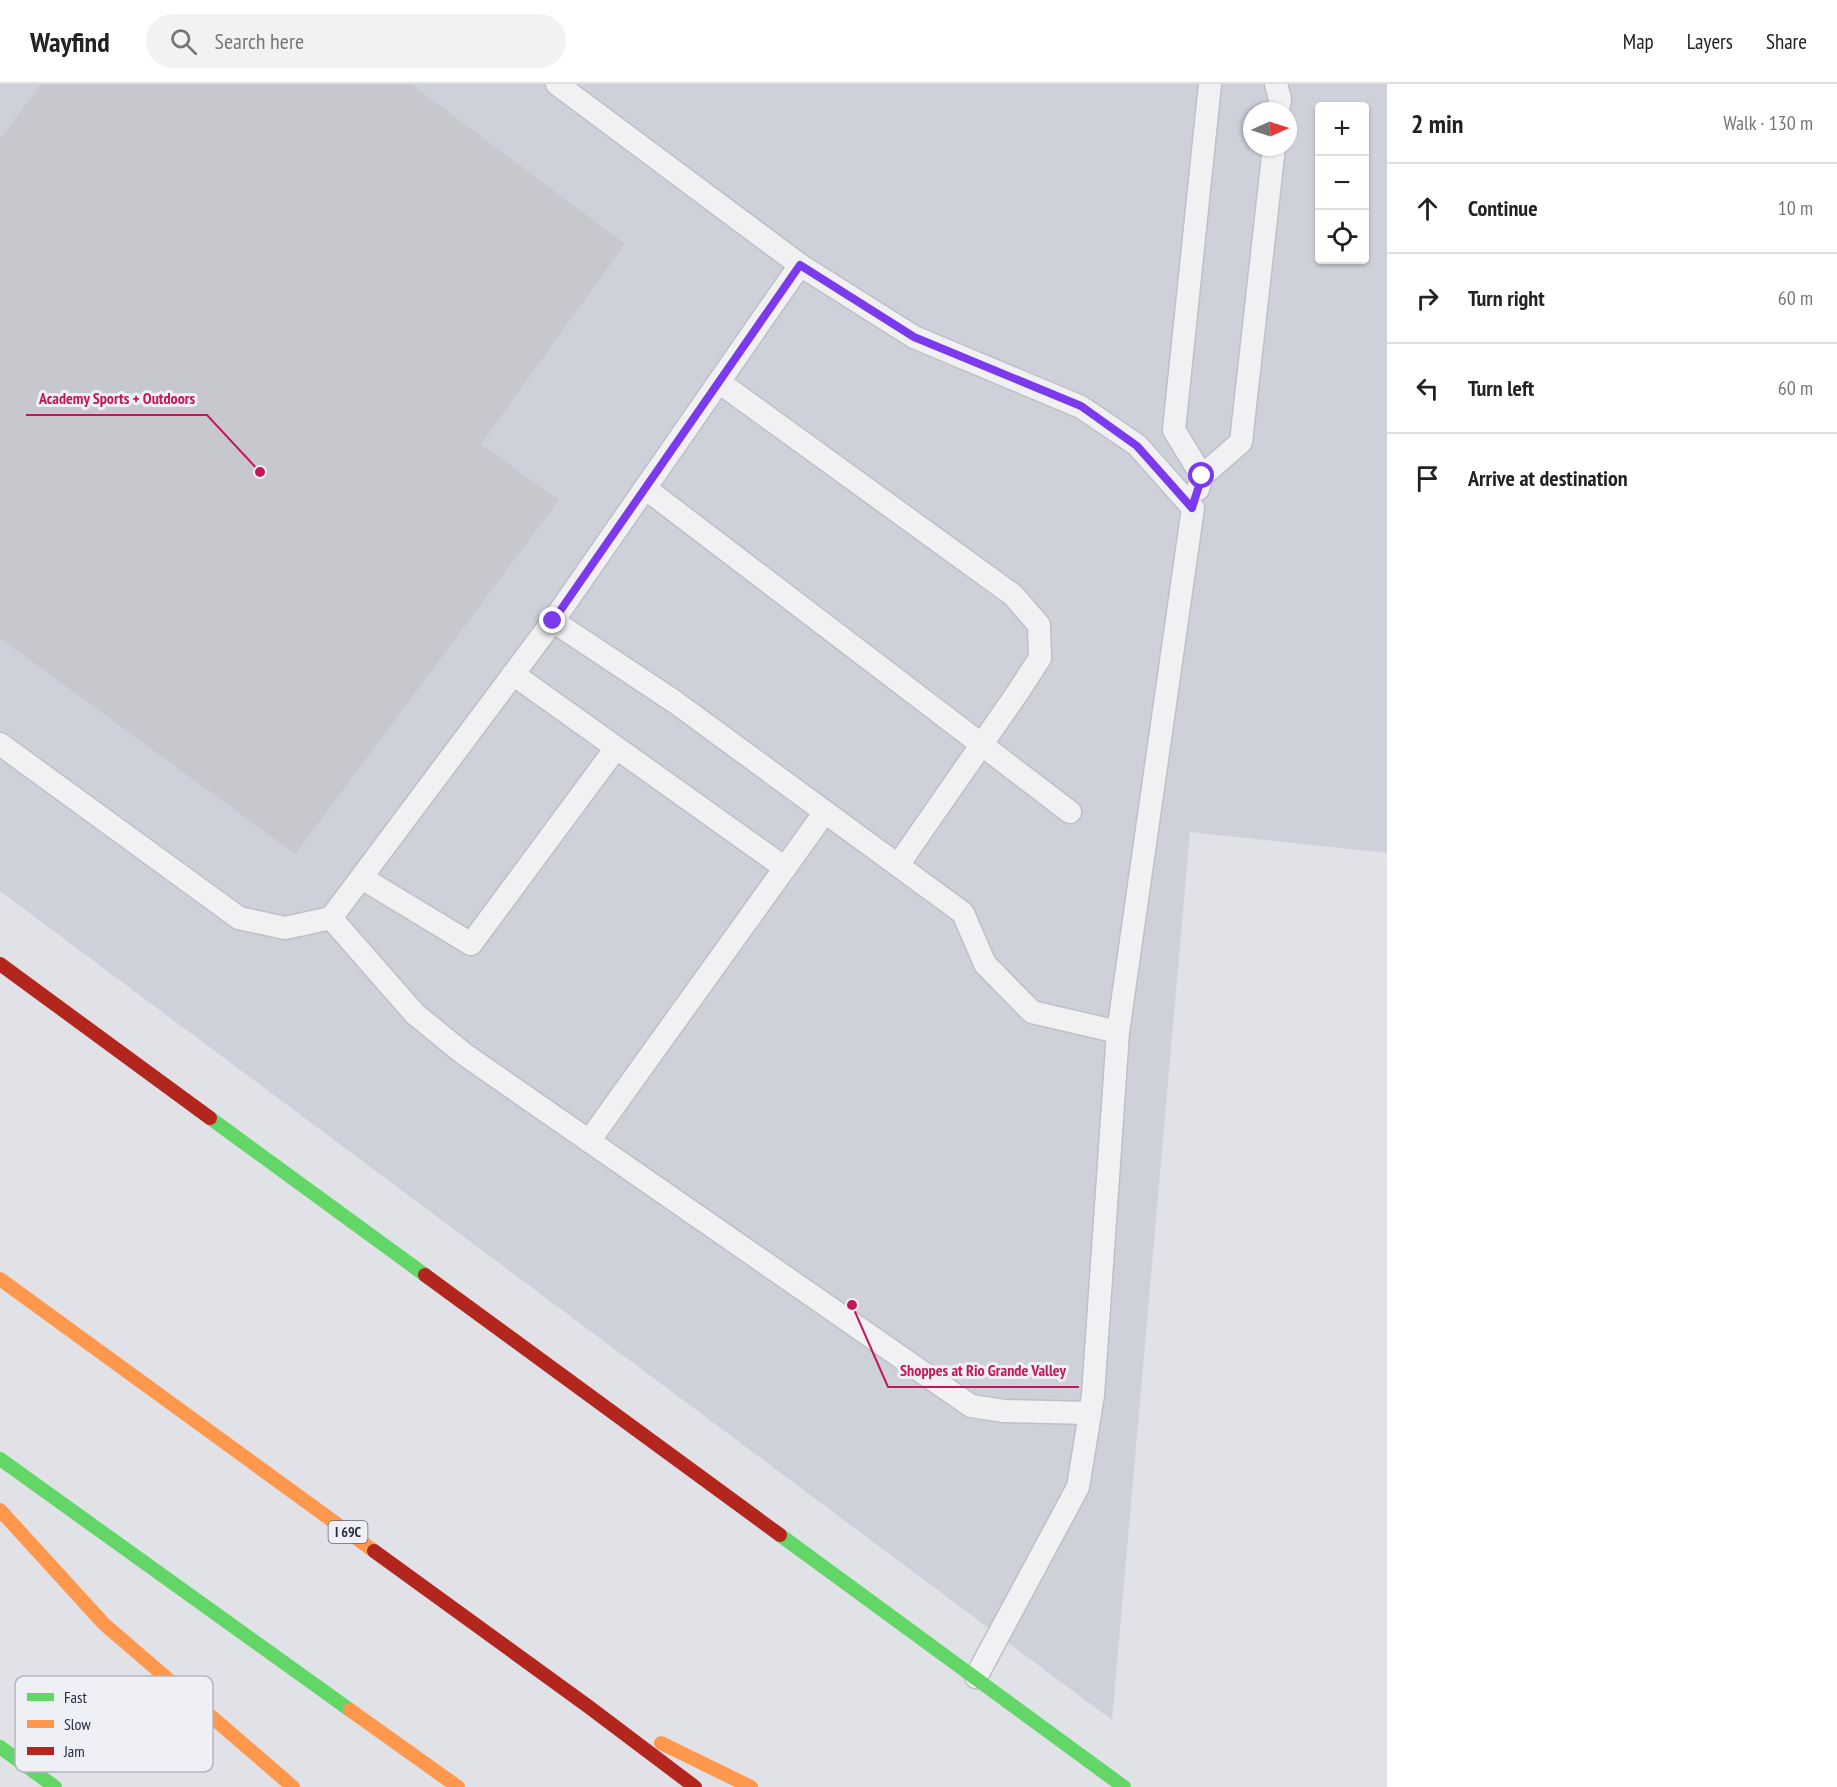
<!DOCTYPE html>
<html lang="en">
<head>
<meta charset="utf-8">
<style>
  body { margin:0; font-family:"PT Sans Narrow",sans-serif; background:#f2f2f2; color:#222 }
  .controls { position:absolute; right:18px; top:18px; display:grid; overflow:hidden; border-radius:6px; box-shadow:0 2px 4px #0004 }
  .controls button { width:54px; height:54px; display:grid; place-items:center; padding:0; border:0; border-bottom:2px solid #e0e0e0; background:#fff; color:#222; font:30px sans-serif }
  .compass { position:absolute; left:1243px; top:18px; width:54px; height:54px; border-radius:50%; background:#fff; box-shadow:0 2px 4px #0004; rotate:87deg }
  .stop { position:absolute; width:18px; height:18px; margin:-14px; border:4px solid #7c3aed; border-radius:50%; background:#fff }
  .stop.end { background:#7c3aed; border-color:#fff; box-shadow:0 2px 6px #0008 }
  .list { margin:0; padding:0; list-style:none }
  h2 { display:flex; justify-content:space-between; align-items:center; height:78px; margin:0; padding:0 24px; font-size:26px }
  h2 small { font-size:20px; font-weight:400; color:#767676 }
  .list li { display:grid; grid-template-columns:39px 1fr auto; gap:18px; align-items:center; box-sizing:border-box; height:90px; padding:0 24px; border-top:2px solid #e0e0e0 }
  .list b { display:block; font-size:22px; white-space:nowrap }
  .list em { font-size:20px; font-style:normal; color:#767676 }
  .icon { flex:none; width:33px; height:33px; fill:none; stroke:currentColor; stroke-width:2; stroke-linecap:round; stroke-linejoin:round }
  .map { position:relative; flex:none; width:1387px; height:1703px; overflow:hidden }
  header { display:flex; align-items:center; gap:36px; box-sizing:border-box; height:84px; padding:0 30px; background:#fff; border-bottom:2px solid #e0e0e0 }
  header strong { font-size:28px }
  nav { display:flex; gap:33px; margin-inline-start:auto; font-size:21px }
  .search { width:420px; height:54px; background:#f2f2f2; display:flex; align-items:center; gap:15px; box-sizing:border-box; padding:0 21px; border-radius:33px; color:#767676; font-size:22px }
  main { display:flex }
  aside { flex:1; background:#fff }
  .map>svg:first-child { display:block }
  .built { fill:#cfd1da; fill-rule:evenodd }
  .building { fill:#c7c8ce }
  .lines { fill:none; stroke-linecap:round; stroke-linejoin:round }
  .lane-casing { stroke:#bfc0c5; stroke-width:25 }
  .lane { stroke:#f1f1f3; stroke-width:22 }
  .fast { stroke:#63d668; stroke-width:14 }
  .slow { stroke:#ff974d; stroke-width:14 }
  .jam { stroke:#b3261e; stroke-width:14 }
  .route { stroke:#7c3aed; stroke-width:8 }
  .labels { text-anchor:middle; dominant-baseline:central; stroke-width:6; stroke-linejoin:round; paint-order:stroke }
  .shield { fill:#eef0f6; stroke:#636577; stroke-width:1.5 }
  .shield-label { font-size:14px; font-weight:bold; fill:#272a41 }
  .key { fill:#eef0f6; stroke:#b2b5c0; stroke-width:1.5 }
  .key-label { font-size:16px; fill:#272a41 }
  .leader { fill:none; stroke:#c2185b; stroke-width:2 }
  .callout-dot { fill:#c2185b; stroke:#eef0f6; stroke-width:2 }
  .callout-label { font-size:16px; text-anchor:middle; font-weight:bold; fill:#c2185b; stroke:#eef0f6; stroke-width:6; stroke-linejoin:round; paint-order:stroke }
</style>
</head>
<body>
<header>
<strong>Wayfind</strong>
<div class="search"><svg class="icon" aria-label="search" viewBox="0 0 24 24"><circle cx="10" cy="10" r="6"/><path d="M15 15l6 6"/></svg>Search here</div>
<nav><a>Map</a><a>Layers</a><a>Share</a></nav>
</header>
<main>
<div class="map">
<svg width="1387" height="1703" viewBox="0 0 1387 1703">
  <rect width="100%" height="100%" fill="#e1e2e7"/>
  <path class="built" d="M0 0H1387V769L1190 748 1112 1636 0 807ZM1320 22H1364V176H1320ZM1252 27H1288V63H1252Z"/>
  <polygon class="building" points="41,0 411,0 625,160 481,360 559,416 295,770 0,554 0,55"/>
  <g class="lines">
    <g class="lane-casing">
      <g id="lane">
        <polyline points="557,0 800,181 914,253 1081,323 1137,361 1193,424 1118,948"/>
        <polyline points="1276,0 1280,15 1278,27"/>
        <polyline points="719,298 1013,511 1039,541 1040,574 1018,608 898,781"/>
        <polyline points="1202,392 1174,346 1210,0"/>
        <polyline points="645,404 1070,728"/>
        <polyline points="1198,405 1202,392 1241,358 1274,63"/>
        <polyline points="553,537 675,618 963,829 985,880 1032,928 1118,948 1093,1311 1078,1403 976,1593"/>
        <polyline points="513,590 785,784"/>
        <polyline points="0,660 239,834 285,844 331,834 553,537 800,181"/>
        <polyline points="362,794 471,860 616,664"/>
        <polyline points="331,834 415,930 464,970 971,1322 1004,1327 1090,1329"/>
        <polyline points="589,1057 825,728"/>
      </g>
    </g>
    <use href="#lane" class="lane"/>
    <g class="fast">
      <polyline points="210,1034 425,1191"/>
      <polyline points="0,1375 350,1626"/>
      <polyline points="780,1451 1124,1703"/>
      <polyline points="0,1663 55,1703"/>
    </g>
    <g class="slow">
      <polyline points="0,1195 374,1467"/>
      <polyline points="0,1426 104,1540 293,1703"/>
      <polyline points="350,1626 458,1703"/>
      <polyline points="661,1659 751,1703"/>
    </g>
    <g class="jam">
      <polyline points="0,880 210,1034"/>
      <polyline points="425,1191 780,1451"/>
      <polyline points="374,1467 589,1623 695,1703"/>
    </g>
  </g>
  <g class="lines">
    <polyline class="route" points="553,537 800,181 914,253 1081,322 1137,362 1192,424 1202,392"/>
  </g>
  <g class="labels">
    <rect class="shield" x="328.5" y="1437" width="39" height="22" rx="4.5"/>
    <g class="shield-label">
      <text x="348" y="1448">I 69C</text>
    </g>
  </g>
  <rect x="15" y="1592" width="198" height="96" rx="9" class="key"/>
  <rect x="27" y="1609" width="27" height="8" fill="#63d668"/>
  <rect x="27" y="1636" width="27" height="8" fill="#ff974d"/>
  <rect x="27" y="1663" width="27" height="8" fill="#b3261e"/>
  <g class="key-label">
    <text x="64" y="1619">Fast</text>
    <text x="64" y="1646">Slow</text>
    <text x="64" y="1673">Jam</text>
  </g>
  <path class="leader" d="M260 388L207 331H26M852 1221L888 1303H1079"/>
  <g class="callout-dot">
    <circle cx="260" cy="388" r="6"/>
    <circle cx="852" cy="1221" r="6"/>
  </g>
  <g class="callout-label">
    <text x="117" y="320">Academy Sports + Outdoors</text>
    <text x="983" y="1292">Shoppes at Rio Grande Valley</text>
  </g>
</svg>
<div class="controls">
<button>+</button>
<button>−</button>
<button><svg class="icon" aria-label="locate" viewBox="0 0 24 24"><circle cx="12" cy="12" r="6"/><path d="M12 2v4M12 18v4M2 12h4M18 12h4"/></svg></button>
</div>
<svg class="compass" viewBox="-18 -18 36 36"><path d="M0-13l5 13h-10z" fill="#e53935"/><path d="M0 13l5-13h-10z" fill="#767676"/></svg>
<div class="stop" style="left:1202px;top:392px"></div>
<div class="stop end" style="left:553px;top:537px"></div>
</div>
<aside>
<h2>2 min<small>Walk · 130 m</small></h2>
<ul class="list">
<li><svg class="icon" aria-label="ahead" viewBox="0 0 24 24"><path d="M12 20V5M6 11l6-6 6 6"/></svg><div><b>Continue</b></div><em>10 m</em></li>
<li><svg class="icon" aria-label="right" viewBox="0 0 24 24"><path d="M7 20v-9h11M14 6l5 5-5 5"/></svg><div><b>Turn right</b></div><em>60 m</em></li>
<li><svg class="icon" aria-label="left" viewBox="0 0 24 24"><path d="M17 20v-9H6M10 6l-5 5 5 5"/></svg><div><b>Turn left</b></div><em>60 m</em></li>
<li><svg class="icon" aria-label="arrive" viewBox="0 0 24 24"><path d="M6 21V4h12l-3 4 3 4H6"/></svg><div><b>Arrive at destination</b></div></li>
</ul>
</aside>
</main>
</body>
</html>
